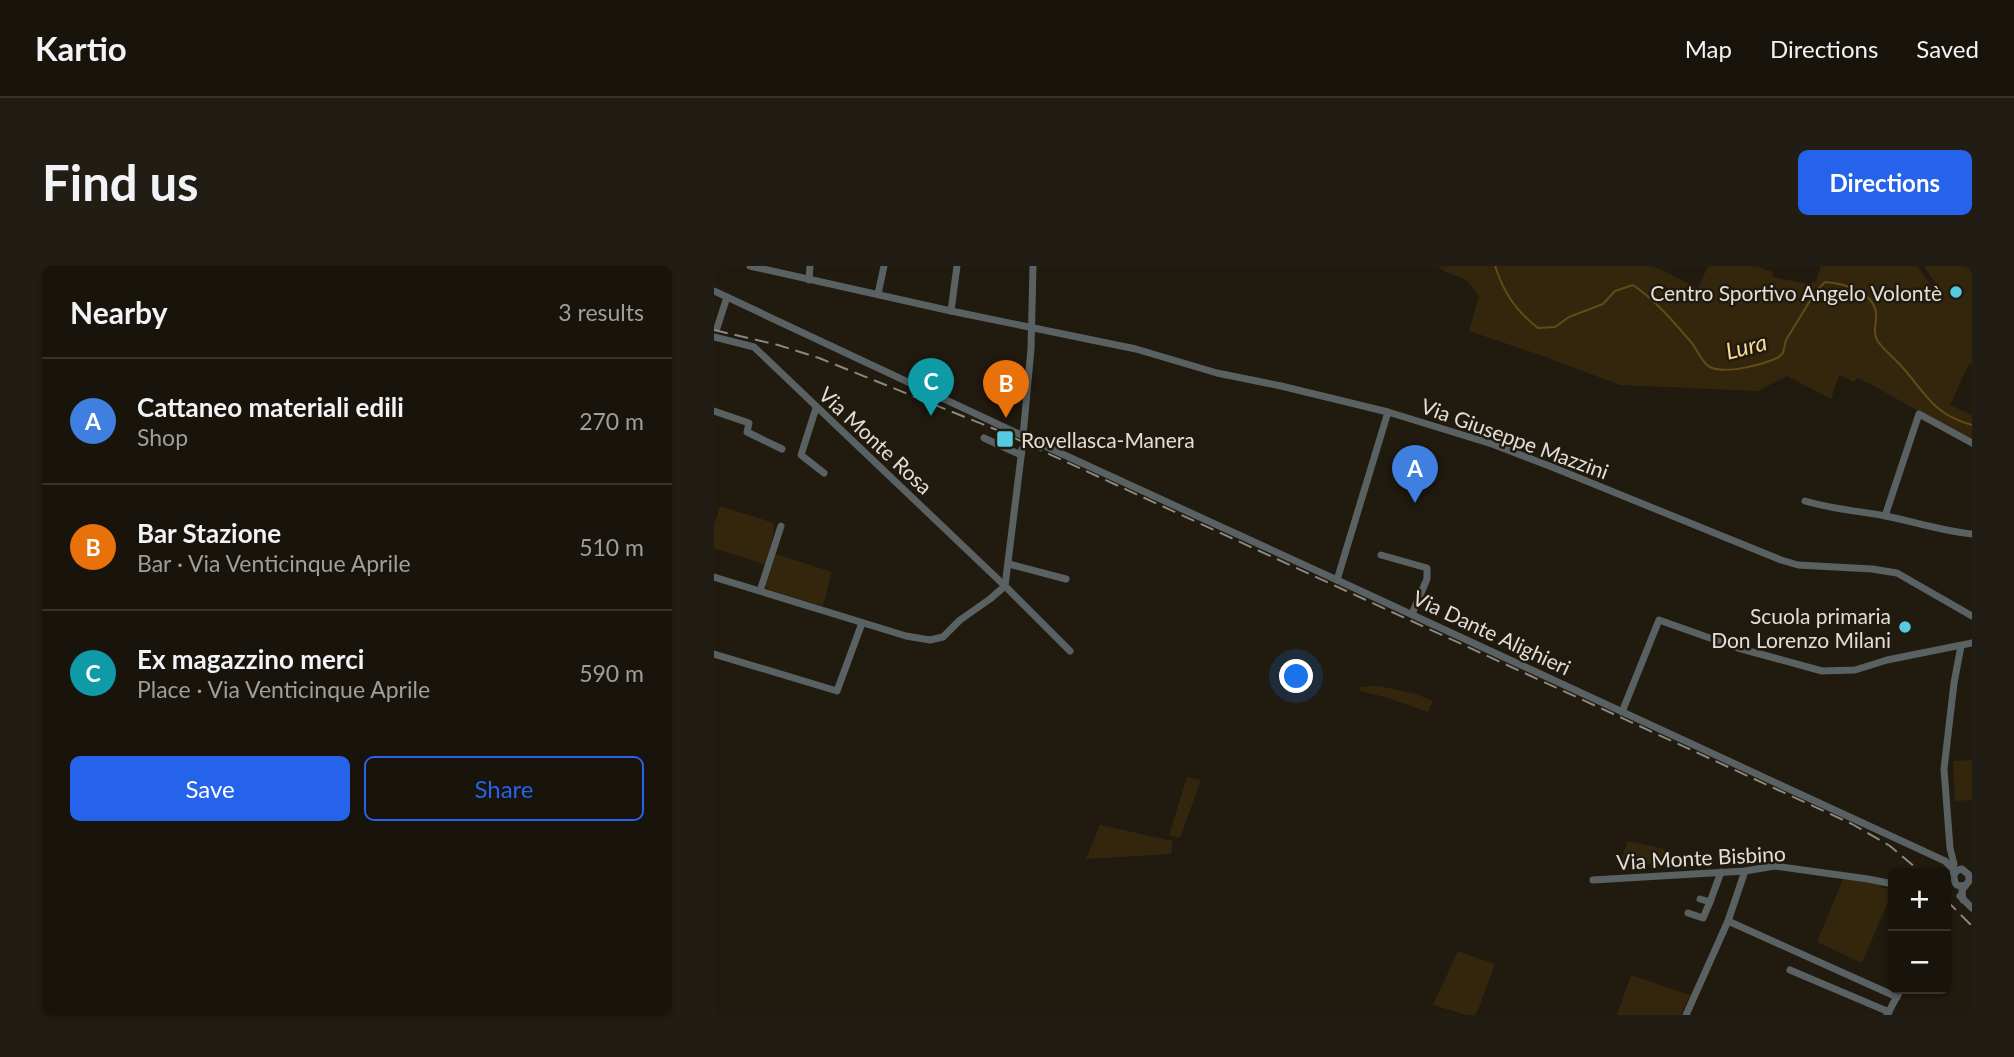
<!DOCTYPE html>
<html lang="en">
<head>
<meta charset="utf-8">
<style>
  body { margin:0; font-family:Lato,sans-serif; background:#211d14; color:#f1f3f6 }
  .controls { position:absolute; right:21px; bottom:21px; display:grid; overflow:hidden; border-radius:10px; box-shadow:0 2px 5px #0004 }
  .controls button { width:63px; height:63px; display:grid; place-items:center; padding:0; border:0; border-bottom:2px solid #36332c; background:#18140b; color:#f1f3f6; font:35px sans-serif }
  .you { position:absolute; left:583px; top:411px; width:24px; height:24px; margin:-18px; border:5px solid #fff; border-radius:50%; background:#1a73e8; box-shadow:0 0 0 10px #1a73e833 }
  .badge { display:grid; place-items:center; width:46px; height:46px; border-radius:50%; background:#2563eb; color:#fff; font-size:23px; font-weight:700 }
  .pin { position:absolute; translate:-50% -58px; filter:drop-shadow(0 2px 4px #0008) }
  .pin::after { content:''; position:absolute; top:37px; width:24px; height:21px; background:inherit; clip-path:polygon(0 0,100% 0,50% 100%) }
  .list { margin:0; padding:0; list-style:none }
  h2 { display:flex; justify-content:space-between; align-items:center; height:91px; margin:0; padding:0 28px; font-size:30px }
  h2 small { font-size:23px; font-weight:400; color:#9f9e9d }
  .list li { display:grid; grid-template-columns:46px 1fr auto; gap:21px; align-items:center; box-sizing:border-box; height:126px; padding:0 28px; border-top:2px solid #36332c }
  .list b { display:block; font-size:26px; white-space:nowrap }
  .list p { margin:0; font-size:23px; white-space:nowrap; color:#9f9e9d }
  .list em { font-size:23px; font-style:normal; color:#9f9e9d }
  .actions { display:flex; gap:14px; padding:21px 28px }
  .actions a { flex:1; padding:16px 0; border:2px solid #2563eb; border-radius:10px; text-align:center; font-size:24px; color:#2563eb }
  .actions .main { background:#2563eb; color:#fff }
  .map { position:relative; flex:none; width:1258px; height:749px; overflow:hidden; border-radius:10px }
  header { display:flex; align-items:center; gap:42px; box-sizing:border-box; height:98px; padding:0 35px; background:#18140b; border-bottom:2px solid #36332c }
  header strong { font-size:33px }
  nav { display:flex; gap:38px; margin-inline-start:auto; font-size:24px }
  .intro { display:flex; align-items:center; justify-content:space-between; box-sizing:border-box; height:168px; padding:0 42px }
  h1 { margin:0; font-size:49px }
  .button { padding:18px 32px; border-radius:10px; background:#2563eb; color:#fff; font-size:24px; font-weight:700 }
  main { display:flex; gap:42px; padding:0 42px }
  aside { flex:1; background:#18140b; border-radius:10px; box-shadow:0 2px 5px #0004 }
  .map>svg:first-child { display:block }
  .green { fill:#33260d }
  .lines { fill:none; stroke-linecap:round; stroke-linejoin:round }
  .stream { stroke:#634b17; stroke-width:2 }
  .minor { stroke:#596162; stroke-width:7 }
  .rail { stroke:#8c877f; stroke-width:2; stroke-dasharray:14 7; stroke-linecap:butt }
  .poi-dot { fill:#55cae0; stroke:#201a0f; stroke-width:2.5 }
  .labels { text-anchor:middle; dominant-baseline:central; stroke-width:5; stroke-linejoin:round; paint-order:stroke }
  .poi-label { font-size:21px; fill:#e2ded7; stroke:#201a0f; text-anchor:end }
  .street-label { font-size:21px; fill:#e2ded7; stroke:#201a0f }
  .water-label { font-size:23px; font-style:italic; fill:#fad895; stroke:#201a0f }
</style>
</head>
<body>
<header>
<strong>Kartio</strong>
<nav><a>Map</a><a>Directions</a><a>Saved</a></nav>
</header>
<div class="intro"><h1>Find us</h1><a class="button">Directions</a></div>
<main>
<aside>
<h2>Nearby<small>3 results</small></h2>
<ul class="list">
<li><span class="badge" style="background:#3f7fe0">A</span><div><b>Cattaneo materiali edili</b><p>Shop</p></div><em>270 m</em></li>
<li><span class="badge" style="background:#e8710a">B</span><div><b>Bar Stazione</b><p>Bar · Via Venticinque Aprile</p></div><em>510 m</em></li>
<li><span class="badge" style="background:#0f9aa8">C</span><div><b>Ex magazzino merci</b><p>Place · Via Venticinque Aprile</p></div><em>590 m</em></li>
</ul>
<div class="actions"><a class="main">Save</a><a>Share</a></div>
</aside>
<div class="map">
<svg width="1258" height="749" viewBox="0 0 1258 749">
  <rect width="100%" height="100%" fill="#201a0f"/>
  <g class="green">
    <path d="M724 0H939L984 22 994 0H1043L1058 6 1059 11 1094 18 1102 15 1107 0H1204L1219 23 1223 20 1210 0H1258V99L1255 98 1236 139 1258 149V175L1156 118 1143 112 1140 116 1125 109 1117 133 1073 110 1044 125 906 119 826 89 755 65 765 30C761 26 758 20 754 16 745 8 732 10 724 0Z"/>
    <polygon points="6,240 60,257 59,262 60,265 52,299 0,282 0,259"/>
    <polygon points="62,288 118,306 109,340 53,323 52,319"/>
    <polygon points="665,420 702,428 719,435 714,446 671,431 649,426 644,421"/>
    <polygon points="1258,494 1258,534 1241,535 1239,495"/>
    <polygon points="473,511 487,514 466,572 455,569"/>
    <polygon points="386,559 459,575 457,588 372,593"/>
    <polygon points="914,575 951,583 946,599 906,596"/>
    <polygon points="1129,613 1167,618 1166,621 1179,624 1148,697 1103,676"/>
    <polygon points="744,685 781,698 762,749 752,749 719,739"/>
    <polygon points="917,709 976,729 967,749 903,749"/>
  </g>
  <g class="lines">
    <path class="stream" d="M781 0C790 27 801 44 824 62L841 61 855 51 889 38 901 25 919 19C941 34 959 55 977 76 983 83 988 97 996 101 1011 109 1051 98 1065 91L1069 87 1072 74 1102 25 1111 16C1128 17 1161 26 1162 48 1163 57 1158 65 1163 74 1170 85 1181 92 1189 102 1213 129 1219 148 1258 159"/>
    <g class="minor">
      <polyline points="36,0 237,45 422,83 503,107 567,120 674,146 778,178 838,201 1067,294 1084,299 1158,303 1183,307 1258,350"/>
      <polyline points="95,14 96,0"/>
      <path d="M0 25 309 170 623 314 1231 595 1239 603C1241 612 1238 623 1251 619"/>
      <polyline points="164,28 170,0"/>
      <polyline points="237,45 243,0"/>
      <polyline points="3,62 13,31"/>
      <polyline points="0,71 40,81 291,320 356,385"/>
      <polyline points="102,142 87,189 110,207"/>
      <polyline points="0,145 35,157 33,166 68,183"/>
      <polyline points="309,170 317,83 319,0"/>
      <polyline points="270,172 307,189"/>
      <path d="M1091 235C1118 243 1144 245 1172 250 1201 256 1229 265 1258 268"/>
      <polyline points="1171,250 1205,148 1258,177"/>
      <polyline points="667,289 713,302 713,313 698,348"/>
      <polyline points="295,298 352,313"/>
      <polyline points="0,311 192,370 216,374 229,371 246,354 276,333 291,320 308,183"/>
      <polyline points="623,314 674,146"/>
      <polyline points="46,325 67,260"/>
      <polyline points="0,388 123,425 148,357"/>
      <polyline points="908,446 945,354 1024,382 1108,405 1141,404 1173,394 1258,377"/>
      <polyline points="1240,598 1236,582 1230,503 1240,417 1247,380"/>
      <polyline points="1240,608 1244,604 1248,603 1255,609 1255,615 1248,624 1249,634"/>
      <polyline points="879,614 1031,605 1061,600 1154,613 1179,618"/>
      <polyline points="1246,630 1258,642"/>
      <polyline points="986,633 996,636 1007,606"/>
      <polyline points="974,647 989,652 996,636"/>
      <polyline points="1014,655 1183,731"/>
      <polyline points="1076,704 1175,746"/>
      <polyline points="972,749 1014,655 1031,605"/>
      <polyline points="1173,749 1187,723"/>
    </g>
    <g class="rail">
      <polyline points="0,64 64,79 105,92 283,164 1138,558 1176,580 1208,607"/>
      <polyline points="1232,634 1258,660"/>
    </g>
  </g>
  <g class="poi-dot">
    <circle cx="1242" cy="26" r="7"/>
    <rect x="282" y="164" width="18" height="18" rx="3.5"/>
    <circle cx="1191" cy="361" r="7"/>
  </g>
  <g class="labels">
    <g class="poi-label">
      <text x="1228" y="26">Centro Sportivo Angelo Volontè</text>
      <text x="307" y="173" text-anchor="start">Rovellasca-Manera</text>
      <text x="1177" y="349">Scuola primaria<tspan x="1177" dy="24">Don Lorenzo Milani</tspan></text>
    </g>
    <g class="street-label">
      <text transform="translate(801 172) rotate(20)">Via Giuseppe Mazzini</text>
      <text transform="translate(162 174) rotate(43)">Via Monte Rosa</text>
      <text transform="translate(778 366) rotate(25)">Via Dante Alighieri</text>
      <text transform="translate(987 591) rotate(-3)">Via Monte Bisbino</text>
    </g>
    <g class="water-label">
      <text transform="translate(1032 80) rotate(-14)">Lura</text>
    </g>
  </g>
</svg>
<div class="controls">
<button>+</button>
<button>−</button>
</div>
<div class="you"></div>
<div class="pin badge" style="left:701px;top:237px;background:#3f7fe0">A</div>
<div class="pin badge" style="left:292px;top:152px;background:#e8710a">B</div>
<div class="pin badge" style="left:217px;top:150px;background:#0f9aa8">C</div>
</div>
</main>
</body>
</html>
